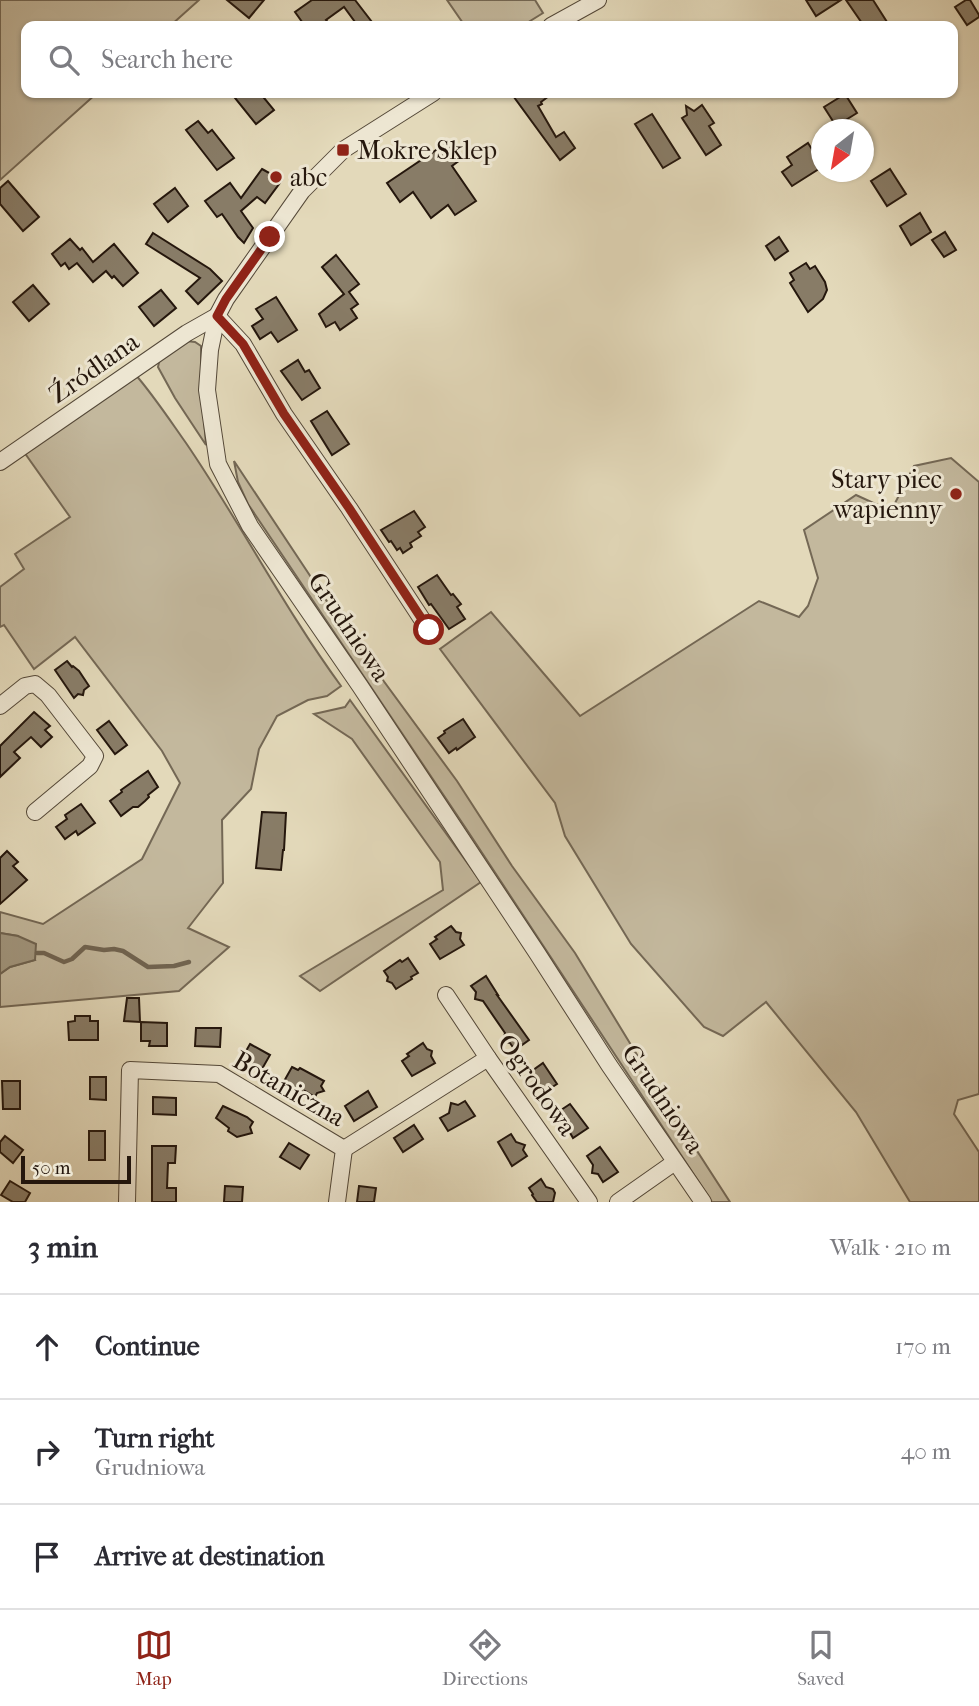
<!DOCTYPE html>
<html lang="en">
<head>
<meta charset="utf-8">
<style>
  body { margin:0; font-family:"IM FELL French Canon",serif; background:#f2f2f3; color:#2b2b33 }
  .compass { position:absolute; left:811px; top:119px; width:63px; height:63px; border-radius:50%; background:#fff; box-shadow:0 2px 5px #0004; rotate:211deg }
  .scale { position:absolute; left:21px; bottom:18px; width:110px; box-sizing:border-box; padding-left:7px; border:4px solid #25170d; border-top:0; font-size:19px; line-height:24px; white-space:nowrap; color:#25170d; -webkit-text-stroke:5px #ede6d2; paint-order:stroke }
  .stop { position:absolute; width:21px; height:21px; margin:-16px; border:5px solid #8f2418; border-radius:50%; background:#fff }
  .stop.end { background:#8f2418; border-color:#fff; box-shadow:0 2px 7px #0008 }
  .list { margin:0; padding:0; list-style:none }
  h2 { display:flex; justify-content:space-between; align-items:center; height:91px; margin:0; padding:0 28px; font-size:30px }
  h2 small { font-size:23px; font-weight:400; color:#7c7c81 }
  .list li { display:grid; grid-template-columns:46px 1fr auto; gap:21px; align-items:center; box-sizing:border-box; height:105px; padding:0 28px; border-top:2px solid #e1e1e2 }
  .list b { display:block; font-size:26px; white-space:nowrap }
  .list p { margin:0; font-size:23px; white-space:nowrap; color:#7c7c81 }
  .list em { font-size:23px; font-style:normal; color:#7c7c81 }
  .icon { flex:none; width:38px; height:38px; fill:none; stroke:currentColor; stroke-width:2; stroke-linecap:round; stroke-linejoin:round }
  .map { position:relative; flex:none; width:979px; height:1202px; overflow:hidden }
  .search { position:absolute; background:#fff; box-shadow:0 2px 5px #0004; left:21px; right:21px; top:21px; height:77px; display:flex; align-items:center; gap:18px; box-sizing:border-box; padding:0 24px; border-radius:14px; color:#7c7c81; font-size:26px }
  .sheet { height:406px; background:#fff }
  nav { display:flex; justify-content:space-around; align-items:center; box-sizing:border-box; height:98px; border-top:2px solid #e1e1e2; background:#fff; font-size:19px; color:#7c7c81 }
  nav a { display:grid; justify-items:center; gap:4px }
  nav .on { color:#8f2418 }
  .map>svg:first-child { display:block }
  .green { fill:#c3b89d; stroke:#746855; stroke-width:2 }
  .water { fill:#a2977f; stroke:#706451; stroke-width:2 }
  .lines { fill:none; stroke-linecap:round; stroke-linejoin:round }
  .stream { stroke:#706451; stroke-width:4.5 }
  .building { fill:#887c67; stroke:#25170d; stroke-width:2 }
  .minor-casing { stroke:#544838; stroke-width:18 }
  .minor { stroke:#ede6d2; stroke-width:16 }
  .route { stroke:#8f2418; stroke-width:9 }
  .poi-dot { fill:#8f2418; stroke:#ede6d2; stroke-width:2.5 }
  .labels { text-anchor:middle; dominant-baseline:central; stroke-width:6; stroke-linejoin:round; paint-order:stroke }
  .poi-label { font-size:26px; fill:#25170d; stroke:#ede6d2; text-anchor:start }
  .street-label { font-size:26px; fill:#25170d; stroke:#ede6d2 }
</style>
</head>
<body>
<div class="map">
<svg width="979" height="1202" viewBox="0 0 979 1202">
  <rect width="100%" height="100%" fill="#e3d9ba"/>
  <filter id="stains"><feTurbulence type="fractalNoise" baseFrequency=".00286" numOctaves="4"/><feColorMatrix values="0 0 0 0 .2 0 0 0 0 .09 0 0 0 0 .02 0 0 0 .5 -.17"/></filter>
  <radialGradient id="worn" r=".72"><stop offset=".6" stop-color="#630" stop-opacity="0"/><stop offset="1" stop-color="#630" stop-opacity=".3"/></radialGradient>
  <g class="green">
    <polygon points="0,0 199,0 170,26 26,26 26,93 97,93 0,180"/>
    <polygon points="447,0 535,0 543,13 522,26 465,26"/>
    <polygon points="186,341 195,342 201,346 201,381 206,445 175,398 158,367 160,358"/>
    <path d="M135 374C154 396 169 419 186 443 240 522 284 608 341 686L327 696 308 700 277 716 259 749 251 789 222 820 223 883 188 928 229 947 179 991 0 1007V974L10 967 35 960 18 936 0 933V912L43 924 142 859 180 783 162 751 75 637 34 669 4 625 0 627V587L24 569 15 554 70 517 24 452Z"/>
    <polygon points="951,458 979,482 979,1094 958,1100 954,1114 979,1152 979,1202 910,1202 856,1112 766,1002 723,1036 704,1027 631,944 565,836 555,803 440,649 491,612 580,716 759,601 799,617 808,606 818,578 804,530 856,495 891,511 914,466"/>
    <polygon points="234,461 344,627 457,781 512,866 575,953 670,1109 730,1202 712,1202 467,830 248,504 238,482"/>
    <polygon points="350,700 481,882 320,991 300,976 443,890 440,862 352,739 314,714 345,707"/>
  </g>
  <polygon class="water" points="0,933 18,936 36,944 35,960 10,967 0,974"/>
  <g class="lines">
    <polyline class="stream" points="37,953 44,953 64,962 72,959 85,947 104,950 114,949 123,951 148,967 174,966 189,962"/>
  </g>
  <g class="building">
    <polygon points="227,0 264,0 249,18"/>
    <polygon points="312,0 355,0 375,26 358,26 344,7 326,20 331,26 305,26 295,12"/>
    <polygon points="806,0 841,0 816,16"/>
    <polygon points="846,0 873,0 887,22 881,26 864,26"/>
    <polygon points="966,0 970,0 979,15 979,17 967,25 955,7"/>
    <polygon points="231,93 260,93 274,110 256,124"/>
    <polygon points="511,93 553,93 541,102 542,104 538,106 556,137 564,132 575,148 560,160"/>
    <polygon points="845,94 857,113 836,126 824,107"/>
    <polygon points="702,105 714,123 709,126 721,145 706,155 682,118 687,115 686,106 694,111"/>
    <polygon points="652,114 680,158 663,168 635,124"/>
    <polygon points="198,121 208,133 212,130 234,158 217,170 186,130"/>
    <polygon points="808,143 822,165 822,167 792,186 782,172 792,165 787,157"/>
    <polygon points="445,144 447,146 448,145 460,160 452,166 476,201 455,215 448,205 431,218 413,192 400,202 387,183"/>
    <polygon points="262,169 282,180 265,203 257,197 241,211 253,228 244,243 238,237 222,214 217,217 205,201 230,183 241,198"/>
    <polygon points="890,169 906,194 887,206 871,181"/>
    <polygon points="8,181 39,217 23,231 0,204 0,188"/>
    <polygon points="175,188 188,206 168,222 154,204"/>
    <polygon points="920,213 931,232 911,245 900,226"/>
    <polygon points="945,232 956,250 944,257 932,240"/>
    <polygon points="153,233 210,269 222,281 198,304 186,291 200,278 146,244"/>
    <polygon points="779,237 788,251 775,260 766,246"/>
    <polygon points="70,239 80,250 82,248 93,262 114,244 138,273 123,286 114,276 112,278 106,271 93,282 77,263 69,269 65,263 61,266 52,254"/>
    <polygon points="336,255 359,284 349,292 358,304 351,309 357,318 340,330 335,322 326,327 319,314 344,294 322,267"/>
    <polygon points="806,263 810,269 815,266 825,282 827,290 823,299 808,312 790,283 794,280 790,273"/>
    <polygon points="33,285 49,304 29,321 13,302"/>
    <polygon points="161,290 176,308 154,326 139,307"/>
    <polygon points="276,297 297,330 278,342 271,332 260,339 252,326 263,319 256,309"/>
    <polygon points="298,360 305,372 309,370 320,388 302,400 281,371"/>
    <polygon points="327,411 349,444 332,455 311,421"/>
    <polygon points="414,511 425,527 418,532 421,536 410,543 412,547 403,553 400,548 397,550 391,541 389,542 381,530"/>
    <polygon points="437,575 451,595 453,594 461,604 457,607 465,619 449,629 431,604 429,605 418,587"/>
    <polygon points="67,661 72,667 73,666 79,671 89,686 84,690 83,695 78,694 74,698 55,670"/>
    <polygon points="34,712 50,726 45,730 52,737 41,747 31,737 14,752 20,758 0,777 0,746"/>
    <polygon points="463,719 475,737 457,750 456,748 449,753 438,738 445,733 444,731"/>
    <polygon points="109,721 127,745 115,754 97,730"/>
    <polygon points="148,771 158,787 148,795 149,797 145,801 138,807 133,807 121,816 110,801 122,792 121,790"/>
    <polygon points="81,804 95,823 78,835 76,831 65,839 56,827 67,819 65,815"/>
    <polygon points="262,812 286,813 284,850 283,850 281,870 256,868"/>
    <polygon points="7,851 18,862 13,866 27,880 0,904 0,858"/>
    <polygon points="451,926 456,932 461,933 460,939 464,945 440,959 430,944 437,939 435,937"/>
    <polygon points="408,958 418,973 411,977 412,979 396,989 392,983 387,981 388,977 384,971 400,960 402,962"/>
    <polygon points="486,976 498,995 497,995 529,1040 515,1050 510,1043 503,1041 505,1033 483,1001 475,999 476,992 471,986"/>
    <polygon points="127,998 139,998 140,1022 124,1021"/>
    <polygon points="75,1016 90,1016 90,1021 98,1021 98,1040 69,1040 68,1022 75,1021"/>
    <polygon points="141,1022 167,1023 167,1046 149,1046 150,1041 141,1041"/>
    <polygon points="196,1028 221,1028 220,1047 195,1046"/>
    <polygon points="423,1043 427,1049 432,1051 431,1056 435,1063 412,1076 402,1061 409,1056 407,1054"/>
    <polygon points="250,1044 270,1055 262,1069 242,1058"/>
    <polygon points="543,1063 557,1084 543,1093 529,1073"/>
    <polygon points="292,1067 298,1070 300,1068 324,1081 321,1086 324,1091 317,1093 315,1097 305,1091 304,1094 283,1083"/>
    <polygon points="90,1077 106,1077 106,1100 90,1099"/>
    <polygon points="2,1081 20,1081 20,1109 3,1109"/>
    <polygon points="368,1091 377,1107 354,1121 345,1106"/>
    <polygon points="153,1097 176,1098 176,1115 153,1114"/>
    <polygon points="465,1101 475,1116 448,1131 440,1118 449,1113 451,1103 458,1105"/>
    <polygon points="570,1104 588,1128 573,1138 569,1131 562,1130 564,1121 558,1112"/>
    <polygon points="223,1106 247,1117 253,1122 250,1127 252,1133 237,1137 228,1131 229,1128 216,1118"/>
    <polygon points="414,1125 423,1139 403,1152 394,1138"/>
    <rect x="89" y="1131" width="16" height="29"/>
    <polygon points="511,1134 516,1142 525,1145 523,1150 527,1156 512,1166 498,1142"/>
    <polygon points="5,1136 23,1150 13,1163 0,1152 0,1142"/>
    <polygon points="289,1143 309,1155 300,1169 280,1157"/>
    <polygon points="152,1146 176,1146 175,1163 168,1163 167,1188 176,1188 176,1202 152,1202"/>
    <polygon points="600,1147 618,1172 603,1182 598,1174 592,1173 593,1165 587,1156"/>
    <polygon points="541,1179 546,1187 553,1189 555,1193 553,1202 537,1202 532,1195 533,1194 529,1188"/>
    <polygon points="10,1181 30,1193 25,1202 13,1202 1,1195"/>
    <polygon points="225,1186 243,1187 242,1202 224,1202"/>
    <polygon points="359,1186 376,1188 374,1202 357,1202"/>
  </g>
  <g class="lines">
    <g class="minor-casing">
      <g id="minor">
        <polyline points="551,26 598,0"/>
        <polyline points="433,93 343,150 302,191 226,299 217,316 210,350 207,390 218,464 250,526 360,686 537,953 609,1065 703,1202"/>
        <polyline points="0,462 187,333 217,316 243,344 284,414 349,508 429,630"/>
        <polyline points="0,706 25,686 35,684 48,695 95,756 90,766 35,812"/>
        <polyline points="446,995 488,1058 589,1202"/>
        <polyline points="344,1149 488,1058"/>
        <polyline points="127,1202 130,1070 219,1074 344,1149 337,1202"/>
        <polyline points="618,1202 675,1162"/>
      </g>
    </g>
    <use href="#minor" class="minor"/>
  </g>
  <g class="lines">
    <polyline class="route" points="270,237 226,299 217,316 243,344 284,414 349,508 429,630"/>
  </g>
  <g class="poi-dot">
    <rect x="336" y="143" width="14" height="14" rx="3.5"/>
    <circle cx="276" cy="177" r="7"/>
    <circle cx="956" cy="494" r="7"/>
  </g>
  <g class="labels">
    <g class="poi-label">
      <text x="357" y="150">Mokre Sklep</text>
      <text x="290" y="177">abc</text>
      <text x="942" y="479" text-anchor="end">Stary piec<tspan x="942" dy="30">wapienny</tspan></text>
    </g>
    <g class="street-label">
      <text transform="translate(94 368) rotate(-35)">Źródlana</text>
      <text transform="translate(349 627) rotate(56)">Grudniowa</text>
      <text transform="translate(537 1085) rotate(55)">Ogrodowa</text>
      <text transform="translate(289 1089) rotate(30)">Botaniczna</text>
      <text transform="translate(663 1099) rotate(56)">Grudniowa</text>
    </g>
  </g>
  <rect width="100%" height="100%" filter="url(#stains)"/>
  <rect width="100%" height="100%" fill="url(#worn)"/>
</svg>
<svg class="compass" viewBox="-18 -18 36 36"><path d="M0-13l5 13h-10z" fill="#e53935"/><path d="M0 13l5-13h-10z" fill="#7c7c81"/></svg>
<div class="scale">50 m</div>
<div class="stop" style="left:429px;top:630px"></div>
<div class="stop end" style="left:270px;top:237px"></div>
<div class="search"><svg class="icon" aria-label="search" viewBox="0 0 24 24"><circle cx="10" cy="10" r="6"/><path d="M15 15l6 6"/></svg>Search here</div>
</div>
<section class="sheet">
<h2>3 min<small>Walk · 210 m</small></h2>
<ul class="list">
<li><svg class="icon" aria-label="ahead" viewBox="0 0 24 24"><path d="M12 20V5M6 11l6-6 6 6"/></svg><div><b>Continue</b></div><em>170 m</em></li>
<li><svg class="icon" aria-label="right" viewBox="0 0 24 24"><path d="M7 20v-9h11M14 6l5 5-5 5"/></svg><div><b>Turn right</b><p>Grudniowa</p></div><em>40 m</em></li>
<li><svg class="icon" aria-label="arrive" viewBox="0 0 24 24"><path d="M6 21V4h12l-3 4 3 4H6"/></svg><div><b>Arrive at destination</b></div></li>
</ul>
</section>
<nav>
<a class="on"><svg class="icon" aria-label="map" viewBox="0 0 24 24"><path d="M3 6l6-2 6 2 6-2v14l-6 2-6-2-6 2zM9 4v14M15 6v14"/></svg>Map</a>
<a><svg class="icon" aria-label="directions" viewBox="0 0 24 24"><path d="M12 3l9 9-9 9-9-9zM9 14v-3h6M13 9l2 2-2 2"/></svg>Directions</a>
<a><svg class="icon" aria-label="saved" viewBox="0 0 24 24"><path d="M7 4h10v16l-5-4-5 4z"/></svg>Saved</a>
</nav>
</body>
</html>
